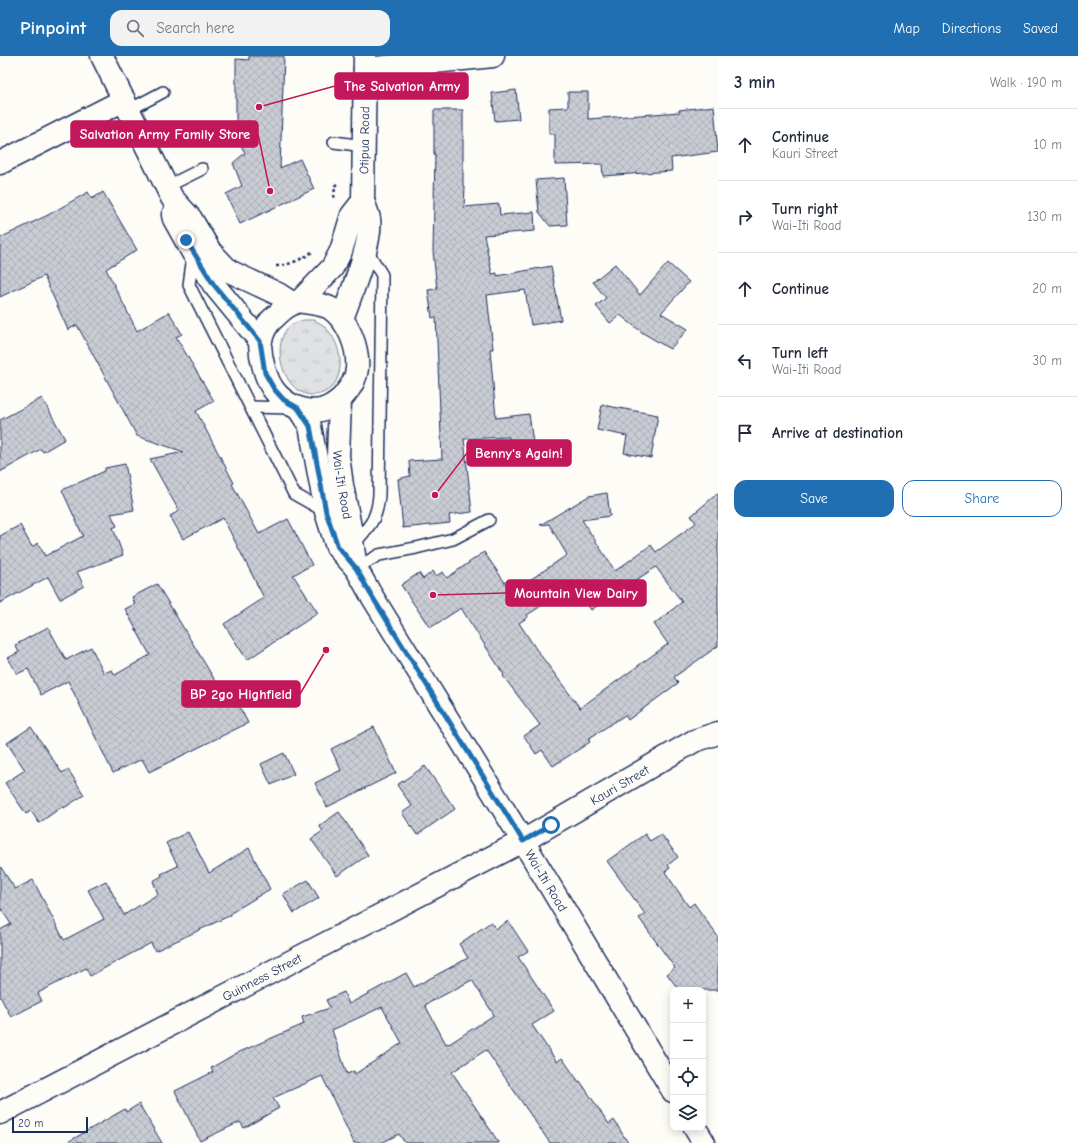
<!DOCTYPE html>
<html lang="en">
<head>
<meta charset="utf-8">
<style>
  body { margin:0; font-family:"Comic Neue",sans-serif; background:#f2f2f3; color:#1f2937 }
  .controls { position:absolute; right:12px; bottom:12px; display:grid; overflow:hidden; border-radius:8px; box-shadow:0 2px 10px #0003 }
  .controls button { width:36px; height:36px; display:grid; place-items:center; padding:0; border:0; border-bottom:1px solid #e0e1e3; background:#fff; color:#1f2937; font:20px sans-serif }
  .scale { position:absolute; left:12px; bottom:10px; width:76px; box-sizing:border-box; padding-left:4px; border:2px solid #1b2f5e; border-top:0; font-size:11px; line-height:14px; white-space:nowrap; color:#1b2f5e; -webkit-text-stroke:3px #fdfcf7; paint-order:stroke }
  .stop { position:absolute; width:12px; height:12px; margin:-9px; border:3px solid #1f6fb2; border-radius:50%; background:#fff }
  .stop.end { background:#1f6fb2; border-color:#fff; box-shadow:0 1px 4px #0008 }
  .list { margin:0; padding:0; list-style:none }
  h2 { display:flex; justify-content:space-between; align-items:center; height:52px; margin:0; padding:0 16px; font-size:17px }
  h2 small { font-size:13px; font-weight:400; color:#747a83 }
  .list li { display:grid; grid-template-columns:26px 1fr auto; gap:12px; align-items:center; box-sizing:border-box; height:72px; padding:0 16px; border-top:1px solid #e0e1e3 }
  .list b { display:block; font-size:15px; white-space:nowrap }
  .list p { margin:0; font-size:13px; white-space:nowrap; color:#747a83 }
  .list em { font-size:13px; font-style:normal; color:#747a83 }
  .actions { display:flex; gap:8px; padding:12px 16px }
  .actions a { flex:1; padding:9px 0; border:1px solid #1f6fb2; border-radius:12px; text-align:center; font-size:14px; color:#1f6fb2 }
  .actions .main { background:#1f6fb2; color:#fff }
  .icon { flex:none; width:22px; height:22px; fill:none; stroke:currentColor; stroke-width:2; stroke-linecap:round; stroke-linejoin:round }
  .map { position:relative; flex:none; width:718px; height:1087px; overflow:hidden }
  header { display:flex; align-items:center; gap:24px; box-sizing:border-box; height:56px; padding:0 20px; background:#1f6fb2; color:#fff }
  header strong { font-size:19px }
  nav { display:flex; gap:22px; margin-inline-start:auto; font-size:14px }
  .search { width:280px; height:36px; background:#f2f2f3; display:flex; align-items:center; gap:10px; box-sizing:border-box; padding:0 14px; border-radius:12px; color:#747a83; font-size:15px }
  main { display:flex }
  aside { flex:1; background:#fff }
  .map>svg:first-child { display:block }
  .grass { fill:url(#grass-tufts); stroke:#7e88a0 }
  .building { fill:url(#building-cross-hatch); stroke:#1b2f5e; fill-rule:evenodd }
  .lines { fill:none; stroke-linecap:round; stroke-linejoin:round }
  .service-casing { stroke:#1b2f5e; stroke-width:14 }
  .minor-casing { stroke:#1b2f5e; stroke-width:25 }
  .tertiary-casing { stroke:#1b2f5e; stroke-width:25 }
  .secondary-casing { stroke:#1b2f5e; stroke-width:25 }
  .path { stroke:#1b2f5e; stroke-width:2.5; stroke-dasharray:3 3; stroke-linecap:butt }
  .service { stroke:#fdfcf7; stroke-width:11 }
  .minor { stroke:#fdfcf7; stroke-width:22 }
  .tertiary { stroke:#fdfcf7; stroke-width:22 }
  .secondary { stroke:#fdfcf7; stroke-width:22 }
  .route { stroke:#1f6fb2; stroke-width:5 }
  .labels { text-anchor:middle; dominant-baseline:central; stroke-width:3.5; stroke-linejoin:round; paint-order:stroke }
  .street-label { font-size:13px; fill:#1b2f5e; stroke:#fdfcf7 }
  .leader { fill:none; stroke:#c2185b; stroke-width:1.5 }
  .callout-dot { fill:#c2185b; stroke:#fdfcf7; stroke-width:1.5 }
  .callout { fill:#c2185b; stroke:#c2185b; stroke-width:1.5 }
  .callout-label { font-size:14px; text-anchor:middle; font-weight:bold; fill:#fff }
</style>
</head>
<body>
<header>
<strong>Pinpoint</strong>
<div class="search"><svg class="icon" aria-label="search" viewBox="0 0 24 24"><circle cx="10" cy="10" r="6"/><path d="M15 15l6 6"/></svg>Search here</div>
<nav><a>Map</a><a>Directions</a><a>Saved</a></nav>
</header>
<main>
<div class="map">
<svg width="718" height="1087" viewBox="0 0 718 1087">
  <defs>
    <pattern id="grass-tufts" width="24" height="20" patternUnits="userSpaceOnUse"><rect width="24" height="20" fill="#e0e1e3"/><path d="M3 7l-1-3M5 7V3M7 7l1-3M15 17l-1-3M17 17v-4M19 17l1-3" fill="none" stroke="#c0c1c5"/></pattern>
    <pattern id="building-cross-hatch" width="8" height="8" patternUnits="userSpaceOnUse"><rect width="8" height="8" fill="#c9ccd3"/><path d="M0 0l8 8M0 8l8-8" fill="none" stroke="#acb0b8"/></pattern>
  </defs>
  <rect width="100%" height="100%" fill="#fdfcf7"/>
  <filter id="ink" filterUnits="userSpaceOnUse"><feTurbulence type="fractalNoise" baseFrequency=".025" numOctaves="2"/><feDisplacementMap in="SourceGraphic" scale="8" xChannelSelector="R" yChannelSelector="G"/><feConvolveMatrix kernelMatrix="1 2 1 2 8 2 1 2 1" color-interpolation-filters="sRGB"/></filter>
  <g filter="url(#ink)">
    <path class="grass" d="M304 264C307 264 311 264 313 264 333 270 344 299 339 317 337 326 332 332 325 336 291 352 269 299 286 274 290 268 297 266 304 264Z"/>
    <g class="building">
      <polygon points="249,0 284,0 280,112 300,103 314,133 240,168 226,138 242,130 233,107 245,97 236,80 236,3 249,4"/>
      <polygon points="516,34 519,63 495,65 492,37"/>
      <polygon points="568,36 588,36 588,63 680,56 679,54 714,50 718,96 671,102 672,115 603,120 602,108 555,109 555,78 549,78 549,52 568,51"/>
      <polygon points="434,54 463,54 463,130 465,131 464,151 499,148 500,159 534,156 535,175 484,179 492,218 497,217 497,220 551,210 561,264 531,269 525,234 487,239 493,293 490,293 496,362 529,358 533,387 510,389 509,381 464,383 472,456 449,459 450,467 403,472 398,423 410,420 409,405 442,403 436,261 432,262 428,234 437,233 433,195 435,98 434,98"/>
      <polygon points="564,122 567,169 550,170 539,156 536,124"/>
      <polygon points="88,136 92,143 103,136 137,194 106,213 137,275 169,256 182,278 176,281 214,345 196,355 234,427 232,428 259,478 288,463 312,509 293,519 318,557 247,604 224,568 264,542 223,462 183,483 170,460 179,455 150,403 184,396 137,380 77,269 68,274 44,220 0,241 0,182 48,159"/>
      <polygon points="668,207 689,226 661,257 688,273 670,293 643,277 620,259 610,267 596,250 606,242 593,226 615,208 640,239"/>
      <polygon points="42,342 65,383 43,396 41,393 0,416 0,364"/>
      <polygon points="602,349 658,359 651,402 624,397 627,380 597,374"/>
      <polygon points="125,408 134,454 111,458 117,470 113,472 123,499 77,516 84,530 60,543 48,521 0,547 0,480 20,469 32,491 38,487 45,500 83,480 62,434 105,415 105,412"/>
      <path d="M607 437 610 460 582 464 615 515 651 489 656 496 696 467 691 460 718 437V590L674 621 678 627 628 664 625 659 588 683 590 686 553 710 542 694 536 698 524 680 540 669 503 620 504 619 461 552 430 572 401 529 419 517 423 523 433 515 436 520 443 516 447 522 484 496 519 547 518 532 567 499 549 468 540 469 589 440ZM656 511 682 546 654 568 668 588 580 652 536 593 519 567 528 561 527 559 574 529 591 554Z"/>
      <polygon points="157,528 228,646 235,642 248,667 149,716 142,703 113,717 68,625 41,639 28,613 17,618 8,602 19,596 15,589 48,571 66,604 91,591 104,617 112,614 115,619 150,599 125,553 135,548 132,541"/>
      <polygon points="31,671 62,717 68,713 84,739 64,752 63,750 39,767 31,755 26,758 5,727 25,714 7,687"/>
      <polygon points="374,671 396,717 327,751 315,727 341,714 331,693"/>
      <polygon points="284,697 294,718 271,729 261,708"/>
      <polygon points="425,710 455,753 417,779 402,757 412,750 397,729"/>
      <polygon points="339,756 368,799 337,820 311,783 323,775 319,770"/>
      <polygon points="188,776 209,817 249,792 270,833 231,857 231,859 155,895 151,887 90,920 86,912 38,937 42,945 11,961 0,940 0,874 11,868 0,851 0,810 15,833 33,824 64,884 104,863 88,834 106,825 124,859 158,838 153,825 162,820 161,818 178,810 166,787"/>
      <polygon points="645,778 650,785 661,778 678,801 668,809 670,812 665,816 689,851 694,847 718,881 718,934 679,934 667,918 675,912 639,862 645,858 607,805"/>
      <polygon points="308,824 319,842 294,857 283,838"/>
      <path d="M508 865 528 895 518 901 554 955 532 969 557 1006 562 1002 579 1026 580 1025 609 1068 614 1064 628 1087H550L486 994 452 1016 499 1087H405L399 1078 381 1087H354L322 1020 273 1042 279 1052 244 1072 240 1066 200 1085 175 1035 213 1016 211 1012 235 998 304 968 302 961 330 952 326 944 344 936 349 948 406 917 414 931 468 902 459 888 491 866 496 873ZM472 924 494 959 449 988 448 987 446 988 425 949ZM382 951 402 987 355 1018 354 1015 347 1018 332 974Z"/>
      <polygon points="139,1048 162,1087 66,1087 125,1053 126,1056"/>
    </g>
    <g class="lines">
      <g class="service-casing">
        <g id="service">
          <polyline points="129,54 163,36"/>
          <polyline points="334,86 364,90"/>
          <polyline points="166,131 202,113"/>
          <polyline points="193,200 189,229 294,438 326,456"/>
          <polyline points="251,351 290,352"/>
          <path d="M353 489C369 470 377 465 379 439L382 219 366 193"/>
          <polyline points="356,512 379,499 416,492 453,483 489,464"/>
        </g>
      </g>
      <g class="minor-casing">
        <g id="minor">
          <polyline points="365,13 493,0"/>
          <polyline points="0,107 124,44"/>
          <path id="s1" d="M0 1057 523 785 694 685 718 677"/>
        </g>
      </g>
      <g class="tertiary-casing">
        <g id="tertiary">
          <path d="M300 245C308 247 323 248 330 252 348 264 359 292 357 313 356 322 351 331 345 338 341 344 336 347 329 351 310 361 285 350 273 333 266 323 263 310 261 299 261 294 259 288 261 284 263 276 268 266 275 261 283 253 289 248 300 245Z"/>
          <polyline points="300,245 332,212 341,195 352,159 363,145"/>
          <path id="s2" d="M342 263C350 240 373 185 369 163 368 157 365 151 363 145L365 0"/>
          <path id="s3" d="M340 345 338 400 342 429 350 471 356 512"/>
          <path id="s4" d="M298 352 310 370 326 456 337 491 356 512 370 537 523 785 673 1035"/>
          <polyline points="695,1072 704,1087"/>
        </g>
      </g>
      <g class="secondary-casing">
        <g id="secondary">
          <polyline points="102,0 172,142 191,163 210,195 229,215 278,238 292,247"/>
          <polyline points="173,159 174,163 193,197 214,229 260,285"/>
        </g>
      </g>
      <g class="path">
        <polyline points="334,142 335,130 338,126"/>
        <path d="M276 210C289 209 301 204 312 196"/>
      </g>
      <use href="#service" class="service"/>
      <use href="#minor" class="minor"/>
      <use href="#tertiary" class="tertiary"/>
      <use href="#secondary" class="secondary"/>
    </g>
  </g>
  <g class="lines" filter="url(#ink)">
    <polyline class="route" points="186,184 214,229 260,285 265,317 274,333 284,344 298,352 310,370 326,456 338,491 356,512 370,537 523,785 551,769"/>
  </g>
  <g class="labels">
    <g class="street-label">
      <text stroke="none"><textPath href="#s2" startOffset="184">Otipua Road</textPath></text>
      <text stroke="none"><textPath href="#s3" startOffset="84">Wai-Iti Road</textPath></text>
      <text stroke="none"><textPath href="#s1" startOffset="701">Kauri Street</textPath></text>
      <text stroke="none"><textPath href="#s4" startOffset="540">Wai-Iti Road</textPath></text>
      <text stroke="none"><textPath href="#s1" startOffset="295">Guinness Street</textPath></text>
    </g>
  </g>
  <path class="leader" d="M259 51L335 30M270 135L258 78M435 439L467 397M433 539L506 537M326 594L300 638"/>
  <g class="callout-dot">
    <circle cx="259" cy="51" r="4"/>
    <circle cx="270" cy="135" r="4"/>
    <circle cx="435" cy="439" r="4"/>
    <circle cx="433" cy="539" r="4"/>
    <circle cx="326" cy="594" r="4"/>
  </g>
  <g class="callout">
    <rect x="335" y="17" width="133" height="26" rx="4"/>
    <rect x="71" y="65" width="187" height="26" rx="4"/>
    <rect x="467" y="384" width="104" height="26" rx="4"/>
    <rect x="506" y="524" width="140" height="26" rx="4"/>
    <rect x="182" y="625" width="118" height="26" rx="4"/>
  </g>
  <g class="callout-label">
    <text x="402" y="35">The Salvation Army</text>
    <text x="165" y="83">Salvation Army Family Store</text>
    <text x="519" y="402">Benny's Again!</text>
    <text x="576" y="542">Mountain View Dairy</text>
    <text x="241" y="643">BP 2go Highfield</text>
  </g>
</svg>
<div class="controls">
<button>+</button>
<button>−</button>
<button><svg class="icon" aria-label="locate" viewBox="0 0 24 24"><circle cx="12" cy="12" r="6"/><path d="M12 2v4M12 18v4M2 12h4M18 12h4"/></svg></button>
<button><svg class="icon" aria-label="layers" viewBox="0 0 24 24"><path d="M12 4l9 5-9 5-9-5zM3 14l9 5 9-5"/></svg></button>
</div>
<div class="scale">20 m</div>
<div class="stop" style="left:551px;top:769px"></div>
<div class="stop end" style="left:186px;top:184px"></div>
</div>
<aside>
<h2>3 min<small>Walk · 190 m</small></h2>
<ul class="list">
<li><svg class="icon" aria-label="ahead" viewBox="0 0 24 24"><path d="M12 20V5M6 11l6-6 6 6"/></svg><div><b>Continue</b><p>Kauri Street</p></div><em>10 m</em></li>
<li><svg class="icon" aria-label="right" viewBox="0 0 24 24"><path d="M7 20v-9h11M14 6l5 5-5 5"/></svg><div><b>Turn right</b><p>Wai-Iti Road</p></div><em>130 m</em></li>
<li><svg class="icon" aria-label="ahead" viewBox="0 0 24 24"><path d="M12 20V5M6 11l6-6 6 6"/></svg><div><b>Continue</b></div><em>20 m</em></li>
<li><svg class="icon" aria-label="left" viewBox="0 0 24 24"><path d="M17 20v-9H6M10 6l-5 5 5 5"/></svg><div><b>Turn left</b><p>Wai-Iti Road</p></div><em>30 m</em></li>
<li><svg class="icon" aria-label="arrive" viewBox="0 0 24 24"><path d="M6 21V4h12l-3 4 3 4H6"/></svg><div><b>Arrive at destination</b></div></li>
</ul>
<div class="actions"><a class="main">Save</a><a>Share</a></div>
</aside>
</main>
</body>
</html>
